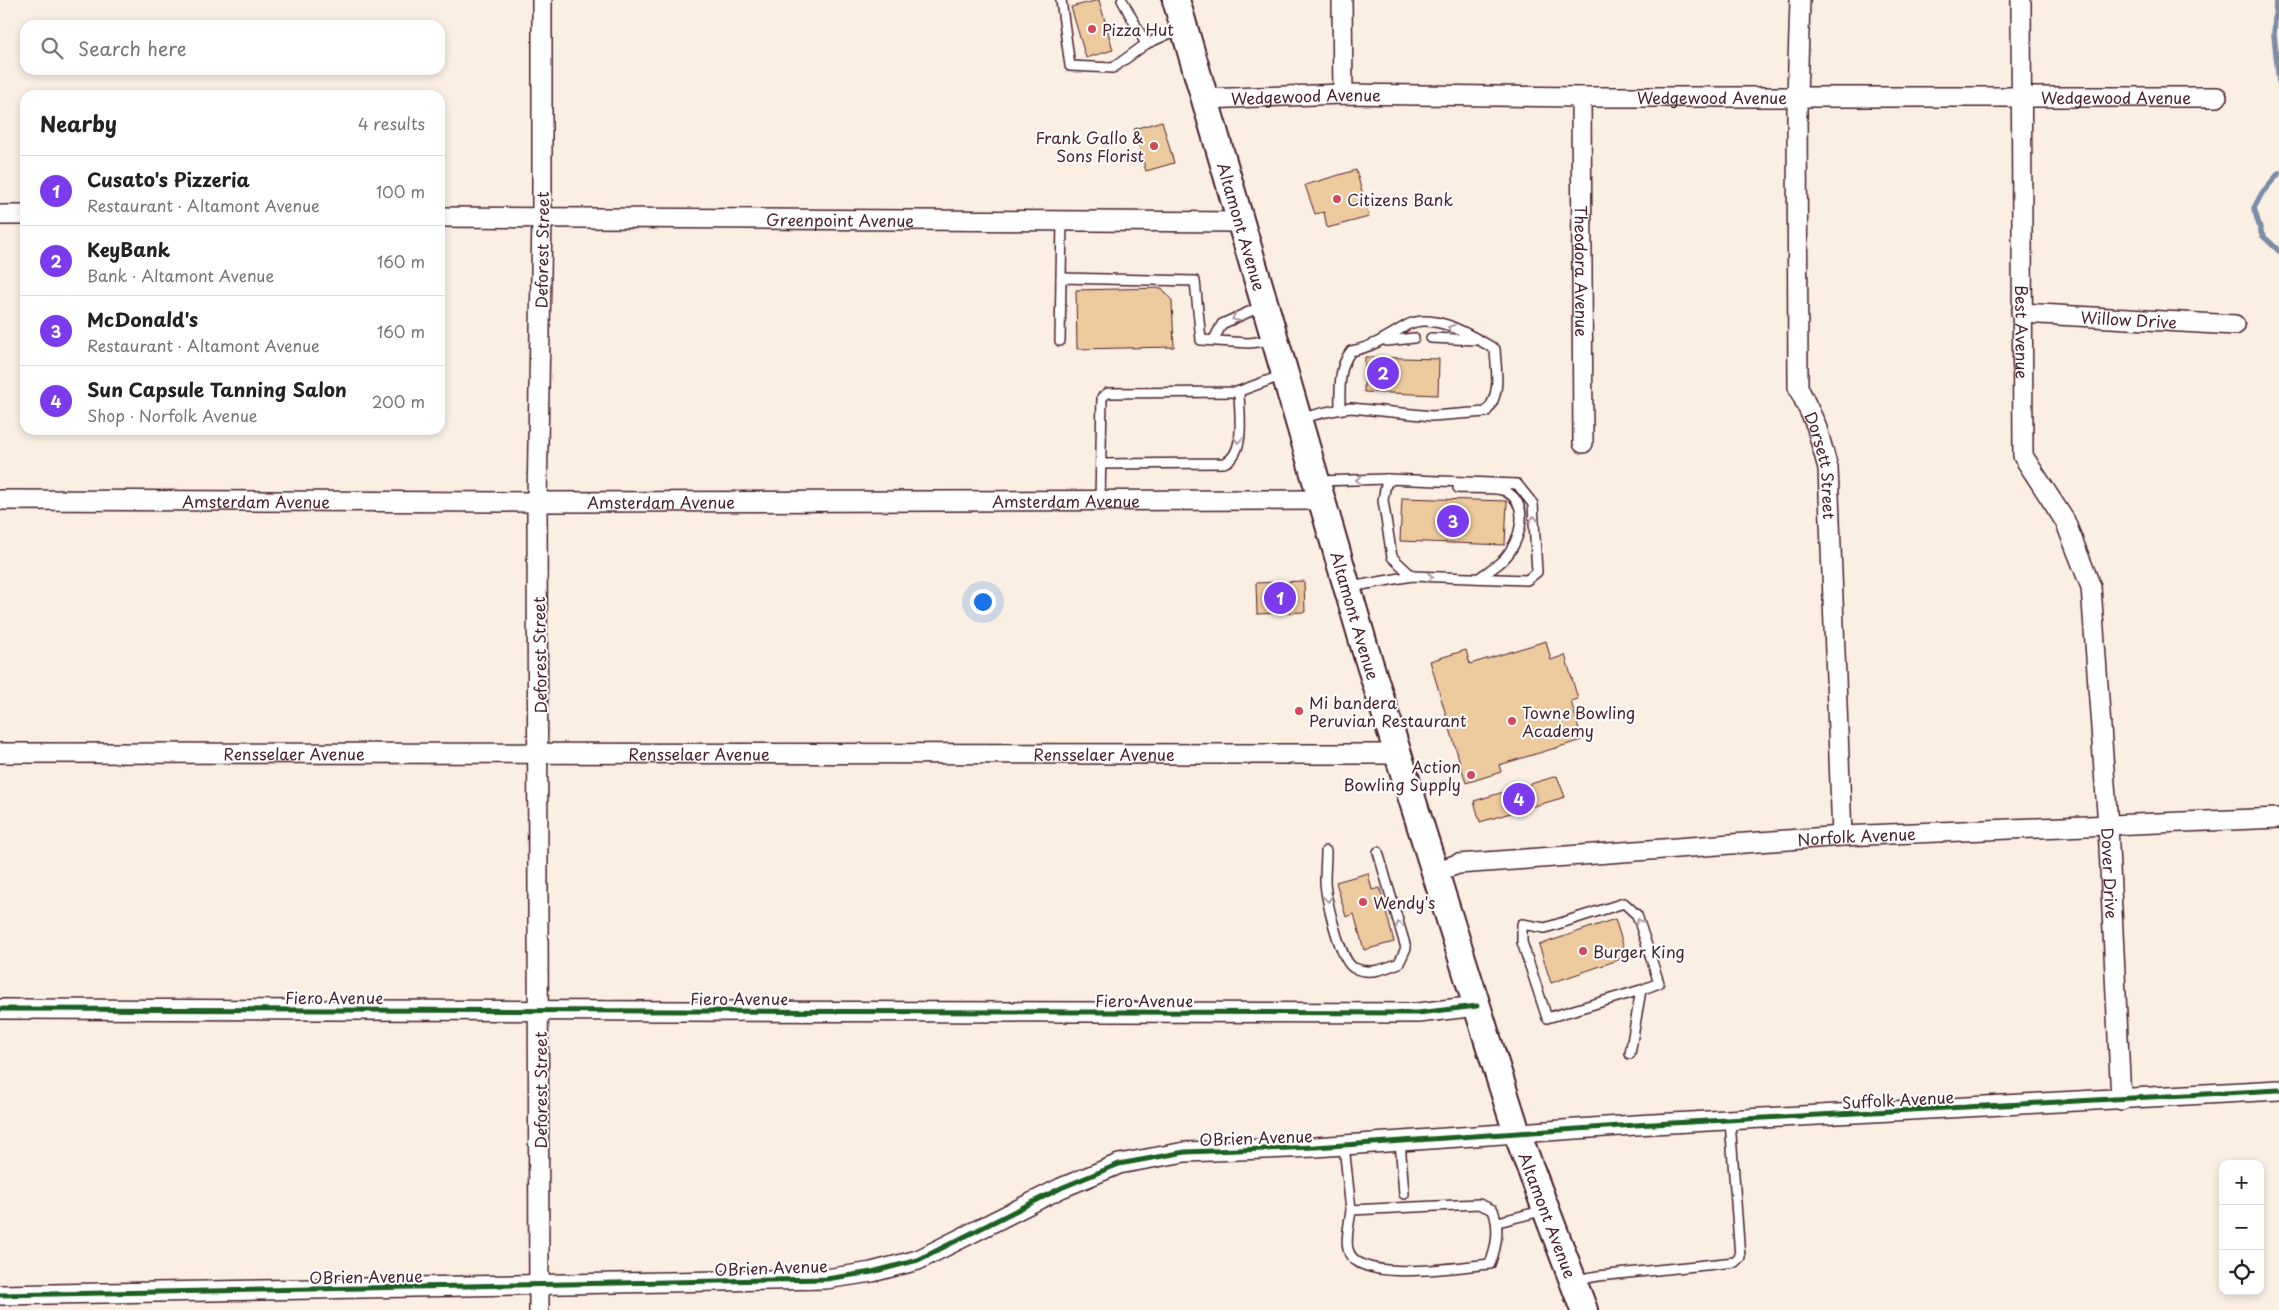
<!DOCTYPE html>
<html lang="en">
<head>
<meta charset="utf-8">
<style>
  body { margin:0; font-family:"Playpen Sans",sans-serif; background:#f2f2f2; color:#222 }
  .controls { position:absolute; right:15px; bottom:15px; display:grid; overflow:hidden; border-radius:10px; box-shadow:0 2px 8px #0003 }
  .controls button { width:45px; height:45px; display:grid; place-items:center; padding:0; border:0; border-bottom:1px solid #e0e0e0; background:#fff; color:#222; font:25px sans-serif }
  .you { position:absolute; left:982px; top:601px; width:18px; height:18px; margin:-12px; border:4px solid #fff; border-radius:50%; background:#1a73e8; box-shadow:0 0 0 8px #1a73e833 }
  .badge { display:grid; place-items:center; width:32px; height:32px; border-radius:50%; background:#7c3aed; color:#fff; font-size:16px; font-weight:700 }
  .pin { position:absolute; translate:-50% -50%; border:2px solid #fff; box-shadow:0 1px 5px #0006 }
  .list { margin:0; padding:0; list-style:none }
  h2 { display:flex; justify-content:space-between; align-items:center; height:65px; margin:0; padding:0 20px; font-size:21px }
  h2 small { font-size:16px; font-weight:400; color:#767676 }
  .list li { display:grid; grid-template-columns:32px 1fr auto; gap:15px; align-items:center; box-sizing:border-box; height:70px; padding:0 20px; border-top:1px solid #e0e0e0 }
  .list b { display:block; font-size:19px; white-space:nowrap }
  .list p { margin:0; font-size:16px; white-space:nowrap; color:#767676 }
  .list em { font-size:16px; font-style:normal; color:#767676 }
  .icon { flex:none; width:28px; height:28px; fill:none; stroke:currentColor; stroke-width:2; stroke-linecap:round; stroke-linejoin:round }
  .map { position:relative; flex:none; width:2279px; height:1310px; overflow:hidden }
  .search { position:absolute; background:#fff; box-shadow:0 2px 8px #0003; left:20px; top:20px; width:425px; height:55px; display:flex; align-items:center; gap:12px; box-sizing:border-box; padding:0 18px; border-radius:15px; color:#767676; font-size:19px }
  .panel { position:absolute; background:#fff; box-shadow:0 2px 8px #0003; left:20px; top:90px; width:425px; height:345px; border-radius:15px }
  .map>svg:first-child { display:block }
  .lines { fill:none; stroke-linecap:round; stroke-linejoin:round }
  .stream { stroke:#7b8da8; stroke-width:5.5 }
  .building { fill:#edc99e; stroke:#4a1f2b }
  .lane-casing { stroke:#4a1f2b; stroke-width:12 }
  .street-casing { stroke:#4a1f2b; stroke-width:22 }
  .secondary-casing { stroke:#4a1f2b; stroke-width:30 }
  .lane { stroke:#fff; stroke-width:9 }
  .street { stroke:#fff; stroke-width:19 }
  .secondary { stroke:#fff; stroke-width:26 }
  .cycleway-casing { stroke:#fff; stroke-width:8 }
  .cycleway { stroke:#1b5e20; stroke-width:5 }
  .oneway { stroke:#ae9aa0 }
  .poi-dot { fill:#d1495b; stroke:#fff; stroke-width:2 }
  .labels { text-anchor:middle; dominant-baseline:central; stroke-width:4; stroke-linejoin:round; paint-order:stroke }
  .poi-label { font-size:16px; fill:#4a1f2b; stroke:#fff; text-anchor:start }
  .street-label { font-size:16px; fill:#4a1f2b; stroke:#fff }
</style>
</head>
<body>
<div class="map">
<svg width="2279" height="1310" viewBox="0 0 2279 1310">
  <rect width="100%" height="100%" fill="#faefe2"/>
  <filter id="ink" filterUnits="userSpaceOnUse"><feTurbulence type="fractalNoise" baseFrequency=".02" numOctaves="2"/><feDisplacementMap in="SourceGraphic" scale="10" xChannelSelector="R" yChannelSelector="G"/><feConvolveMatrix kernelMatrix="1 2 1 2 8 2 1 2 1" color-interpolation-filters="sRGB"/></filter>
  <g filter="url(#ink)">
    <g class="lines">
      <g class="stream">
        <polyline points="2276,0 2274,35 2279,82"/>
        <polyline points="2279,173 2262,193 2254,208 2262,235 2279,251"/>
      </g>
    </g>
    <g class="building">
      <polygon points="1099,0 1113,50 1086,58 1071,7"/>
      <polygon points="1162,121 1174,163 1146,171 1134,129"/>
      <polygon points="1356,170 1369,217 1327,228 1324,212 1315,214 1305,185"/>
      <polygon points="1162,288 1172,301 1174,347 1077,349 1076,290"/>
      <polygon points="1365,357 1439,359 1438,395 1364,392"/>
      <polygon points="1402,498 1507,501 1505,545 1400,541"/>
      <polygon points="1304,581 1305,612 1257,614 1256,583"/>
      <polygon points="1546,641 1551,660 1565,655 1578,699 1571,701 1582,740 1499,765 1501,772 1466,783 1430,661 1466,650 1470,664"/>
      <polygon points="1557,776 1565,797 1480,822 1474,801"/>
      <polygon points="1368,873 1372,890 1380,888 1394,942 1364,950 1354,914 1346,917 1336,882"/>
      <polygon points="1615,919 1627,957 1551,983 1539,945"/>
    </g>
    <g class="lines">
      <g class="lane-casing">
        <g id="lane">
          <polyline points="1061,0 1070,66 1113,68 1146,44 1182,28"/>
          <polyline points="1122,0 1146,44"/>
          <polyline points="1061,278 1062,221"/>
          <polyline points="1431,338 1476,340"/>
          <polyline points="1214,339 1222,324 1262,306"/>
          <polyline points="1060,341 1061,278 1195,281 1201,340 1249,343 1273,340"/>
          <polyline points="1387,341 1414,338"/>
          <path d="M1301 419C1318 413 1333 410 1351 408L1432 416 1486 412C1502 393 1496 372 1495 349 1471 336 1434 311 1407 325 1389 336 1373 347 1351 351 1338 368 1340 389 1340 409"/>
          <path d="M1101 464 1224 463C1247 454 1239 412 1239 392"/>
          <polyline points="1318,481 1387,479 1517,484 1533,504 1537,572 1527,580 1412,576 1350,587"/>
          <polyline points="1390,481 1387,479 1383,500 1392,557 1412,576"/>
          <path d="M1458 488C1469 489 1496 487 1505 491 1532 504 1520 542 1504 559 1497 566 1487 572 1479 578"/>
          <polyline points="1100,500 1102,397 1108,393 1237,392 1283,375"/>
          <path d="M1326 851C1326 861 1325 871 1325 882 1326 898 1340 962 1354 968 1370 975 1384 969 1399 963L1406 948 1378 852"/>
          <polyline points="1630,1054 1641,990 1547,1018 1522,942 1522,924 1545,928 1624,903 1637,915 1659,983 1641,990"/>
          <polyline points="1400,1141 1404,1194"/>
          <path d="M1344 1146 1351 1210 1479 1204 1493 1210C1500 1228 1497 1246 1490 1264 1462 1266 1355 1285 1348 1249 1345 1238 1350 1221 1351 1210"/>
          <polyline points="1498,1222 1545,1210"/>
          <polyline points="1576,1280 1598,1276 1735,1262 1740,1257 1730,1121"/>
        </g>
      </g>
      <g class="street-casing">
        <g id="street">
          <polyline points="1342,0 1343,94"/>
          <path id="s1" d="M1800 0 1797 97 1798 387 1816 425 1828 468 1842 836"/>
          <path id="s2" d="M2021 0 2023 456 2065 521 2091 587 2108 826 2121 1100"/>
          <path id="s3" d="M1581 97 1583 443"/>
          <path id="s4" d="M1204 99 1343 94 1581 97H2217"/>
          <polyline points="0,215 25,215"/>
          <path id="s5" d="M440 217 1241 222"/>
          <path id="s6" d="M2021 313 2235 325"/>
          <path id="s7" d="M0 500 537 502 1322 500"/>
          <path id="s8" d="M0 753 1398 754"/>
          <path id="s9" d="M1435 872 1458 864 1842 836 2279 818"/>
          <polyline points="0,1009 1418,1013 1477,1006"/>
          <polyline points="0,1295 826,1279 872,1272 918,1260 1061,1188 1119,1164 1185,1152 1315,1147 1635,1125 2279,1090"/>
          <path id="s10" d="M539 1310 537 502 542 217V0"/>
        </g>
      </g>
      <g class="secondary-casing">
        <g id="secondary">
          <path id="s11" d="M1176 0 1366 652 1477 1006 1517 1133 1584 1310"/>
        </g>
      </g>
      <use href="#lane" class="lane"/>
      <use href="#street" class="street"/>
      <use href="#secondary" class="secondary"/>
      <g class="cycleway-casing">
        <g id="cycleway">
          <polyline points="0,1009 1418,1013 1477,1006"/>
          <polyline points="0,1295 826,1279 872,1272 918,1260 1061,1188 1119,1164 1185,1152 1315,1147 1635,1125 2279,1090"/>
        </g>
      </g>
      <use href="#cycleway" class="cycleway"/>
    </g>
    <defs><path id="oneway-chevron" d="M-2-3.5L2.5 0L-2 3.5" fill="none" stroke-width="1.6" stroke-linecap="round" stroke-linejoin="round" transform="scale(1.25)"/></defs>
    <g class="oneway">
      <use href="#oneway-chevron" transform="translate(1235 318) rotate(154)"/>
      <use href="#oneway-chevron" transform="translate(1451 328) rotate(-160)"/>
      <use href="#oneway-chevron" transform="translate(1238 440) rotate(96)"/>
      <use href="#oneway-chevron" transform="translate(1359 480) rotate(178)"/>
      <use href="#oneway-chevron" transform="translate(1534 519) rotate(-93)"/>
      <use href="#oneway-chevron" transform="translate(1430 577) rotate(2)"/>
      <use href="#oneway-chevron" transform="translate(1328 899) rotate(81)"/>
      <use href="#oneway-chevron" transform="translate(1639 922) rotate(-109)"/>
      <use href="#oneway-chevron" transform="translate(1399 925) rotate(-106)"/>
    </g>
  </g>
  <g class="poi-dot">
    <circle cx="1092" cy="29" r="5"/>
    <circle cx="1154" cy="146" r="5"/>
    <circle cx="1337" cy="199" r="5"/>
    <circle cx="1299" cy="711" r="5"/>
    <circle cx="1512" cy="721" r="5"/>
    <circle cx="1471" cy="775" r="5"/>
    <circle cx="1363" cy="902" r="5"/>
    <circle cx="1583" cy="951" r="5"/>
  </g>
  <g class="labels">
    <g class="poi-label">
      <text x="1102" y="29">Pizza Hut</text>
      <text x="1144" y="137" text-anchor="end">Frank Gallo &amp;<tspan x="1144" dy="18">Sons Florist</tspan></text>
      <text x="1347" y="199">Citizens Bank</text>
      <text x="1309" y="702">Mi bandera<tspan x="1309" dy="18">Peruvian Restaurant</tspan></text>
      <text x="1522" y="712">Towne Bowling<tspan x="1522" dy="18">Academy</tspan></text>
      <text x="1461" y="766" text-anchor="end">Action<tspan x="1461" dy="18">Bowling Supply</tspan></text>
      <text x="1373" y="902">Wendy's</text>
      <text x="1593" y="951">Burger King</text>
    </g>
    <g class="street-label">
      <text stroke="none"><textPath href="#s4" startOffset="102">Wedgewood Avenue</textPath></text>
      <text stroke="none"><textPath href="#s4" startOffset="508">Wedgewood Avenue</textPath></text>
      <text stroke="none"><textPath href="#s4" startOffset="912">Wedgewood Avenue</textPath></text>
      <text stroke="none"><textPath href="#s5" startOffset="400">Greenpoint Avenue</textPath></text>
      <text stroke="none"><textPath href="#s11" startOffset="236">Altamont Avenue</textPath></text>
      <text stroke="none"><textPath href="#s10" startOffset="1060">Deforest Street</textPath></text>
      <text stroke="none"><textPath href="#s3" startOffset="174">Theodora Avenue</textPath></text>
      <text stroke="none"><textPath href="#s6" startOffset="108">Willow Drive</textPath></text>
      <text stroke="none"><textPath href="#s2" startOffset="332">Best Avenue</textPath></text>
      <text stroke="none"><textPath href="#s1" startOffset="470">Dorsett Street</textPath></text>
      <text stroke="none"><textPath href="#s7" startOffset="256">Amsterdam Avenue</textPath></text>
      <text stroke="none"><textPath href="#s7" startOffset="1066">Amsterdam Avenue</textPath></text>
      <text stroke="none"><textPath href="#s7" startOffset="661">Amsterdam Avenue</textPath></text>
      <text stroke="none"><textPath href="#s11" startOffset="641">Altamont Avenue</textPath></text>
      <text transform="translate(539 655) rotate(-91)">Deforest Street</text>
      <text stroke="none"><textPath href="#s8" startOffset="294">Rensselaer Avenue</textPath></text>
      <text stroke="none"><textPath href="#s8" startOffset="699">Rensselaer Avenue</textPath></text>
      <text stroke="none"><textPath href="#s8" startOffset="1104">Rensselaer Avenue</textPath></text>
      <text stroke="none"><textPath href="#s9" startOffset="424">Norfolk Avenue</textPath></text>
      <text stroke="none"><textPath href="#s2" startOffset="891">Dover Drive</textPath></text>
      <text x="334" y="997">Fiero Avenue</text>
      <text x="739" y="998">Fiero Avenue</text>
      <text x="1144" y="1000">Fiero Avenue</text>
      <text transform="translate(540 1090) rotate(-90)">Deforest Street</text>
      <text transform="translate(1898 1099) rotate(-3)">Suffolk Avenue</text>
      <text transform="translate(1256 1137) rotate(-2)">OBrien Avenue</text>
      <text stroke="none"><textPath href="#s11" startOffset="1271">Altamont Avenue</textPath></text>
      <text transform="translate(771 1267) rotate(-2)">OBrien Avenue</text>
      <text transform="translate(366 1276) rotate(-1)">OBrien Avenue</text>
    </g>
  </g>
</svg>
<div class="controls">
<button>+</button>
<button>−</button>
<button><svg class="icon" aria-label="locate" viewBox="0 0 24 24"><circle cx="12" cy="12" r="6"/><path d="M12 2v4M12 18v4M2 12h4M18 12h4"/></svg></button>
</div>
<div class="you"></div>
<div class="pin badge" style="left:1280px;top:598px">1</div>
<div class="pin badge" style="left:1383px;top:373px">2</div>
<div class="pin badge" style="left:1453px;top:521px">3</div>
<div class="pin badge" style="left:1519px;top:799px">4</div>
<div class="search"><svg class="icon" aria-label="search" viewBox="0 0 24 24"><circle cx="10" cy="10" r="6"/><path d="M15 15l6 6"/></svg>Search here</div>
<section class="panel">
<h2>Nearby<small>4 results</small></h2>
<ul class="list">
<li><span class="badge">1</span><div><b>Cusato's Pizzeria</b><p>Restaurant · Altamont Avenue</p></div><em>100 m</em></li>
<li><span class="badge">2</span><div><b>KeyBank</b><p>Bank · Altamont Avenue</p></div><em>160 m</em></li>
<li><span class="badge">3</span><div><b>McDonald's</b><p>Restaurant · Altamont Avenue</p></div><em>160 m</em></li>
<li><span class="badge">4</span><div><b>Sun Capsule Tanning Salon</b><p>Shop · Norfolk Avenue</p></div><em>200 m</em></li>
</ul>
</section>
</div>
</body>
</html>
